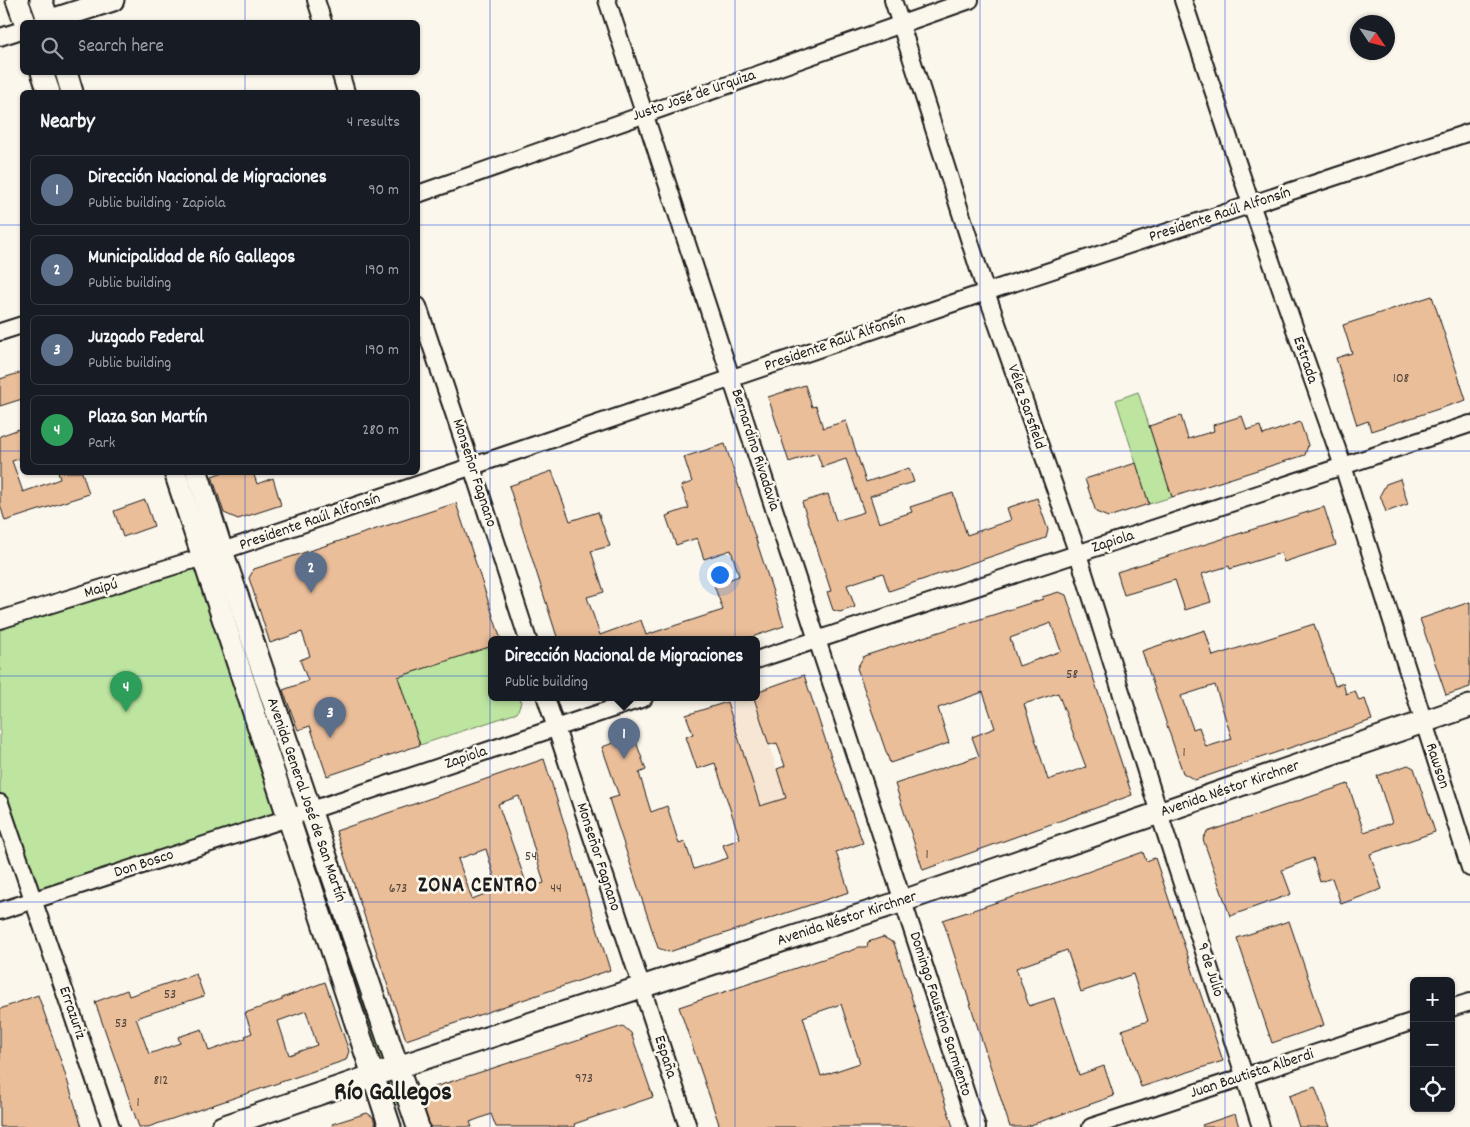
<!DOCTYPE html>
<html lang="en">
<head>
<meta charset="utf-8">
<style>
  body { margin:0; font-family:Dekko,sans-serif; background:#20242c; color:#f1f3f6 }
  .controls { position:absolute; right:15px; bottom:15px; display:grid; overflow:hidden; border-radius:8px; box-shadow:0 1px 4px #0004 }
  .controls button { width:45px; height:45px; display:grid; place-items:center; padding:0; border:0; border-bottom:1px solid #363941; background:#171b24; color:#f1f3f6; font:25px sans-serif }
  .compass { position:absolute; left:1350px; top:15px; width:45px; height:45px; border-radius:50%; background:#171b24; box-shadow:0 1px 4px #0004; rotate:125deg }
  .you { position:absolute; left:719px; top:574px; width:18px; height:18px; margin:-12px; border:4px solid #fff; border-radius:50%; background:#1a73e8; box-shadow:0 0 0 8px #1a73e833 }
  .badge { display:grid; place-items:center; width:32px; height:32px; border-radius:50%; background:#0f766e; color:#fff; font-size:16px; font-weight:700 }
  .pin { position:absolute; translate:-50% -41px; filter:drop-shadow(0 1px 2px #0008) }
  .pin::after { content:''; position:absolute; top:26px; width:18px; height:15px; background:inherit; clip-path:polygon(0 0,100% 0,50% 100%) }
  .popup { position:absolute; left:488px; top:636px; width:272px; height:65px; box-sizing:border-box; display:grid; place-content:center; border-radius:8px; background:#171b24; filter:drop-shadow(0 1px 4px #0005); font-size:16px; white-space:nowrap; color:#9ea1a6 }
  .popup b { font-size:19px; color:#f1f3f6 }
  .popup::after { content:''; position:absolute; left:50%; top:100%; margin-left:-10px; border:10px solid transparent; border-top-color:#171b24 }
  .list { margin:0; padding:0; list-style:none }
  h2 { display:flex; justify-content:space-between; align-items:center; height:65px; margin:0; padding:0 20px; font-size:21px }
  h2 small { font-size:16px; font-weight:400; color:#9ea1a6 }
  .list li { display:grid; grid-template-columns:32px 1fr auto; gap:15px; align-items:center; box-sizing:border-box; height:70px; margin:0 10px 10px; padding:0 10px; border:1px solid #363941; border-radius:8px }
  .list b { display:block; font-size:19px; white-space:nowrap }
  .list p { margin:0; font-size:16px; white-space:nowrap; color:#9ea1a6 }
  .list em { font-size:16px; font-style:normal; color:#9ea1a6 }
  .icon { flex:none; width:28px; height:28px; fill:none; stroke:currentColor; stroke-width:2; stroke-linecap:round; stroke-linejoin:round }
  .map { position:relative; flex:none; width:1470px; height:1127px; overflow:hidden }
  .search { position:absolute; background:#171b24; box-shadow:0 1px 4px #0004; left:20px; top:20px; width:400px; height:55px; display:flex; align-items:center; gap:12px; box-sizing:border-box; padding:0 18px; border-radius:8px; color:#9ea1a6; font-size:19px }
  .panel { position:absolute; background:#171b24; box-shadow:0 1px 4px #0004; left:20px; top:90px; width:400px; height:385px; border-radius:8px }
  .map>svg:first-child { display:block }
  .built { fill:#f6e6d3 }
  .green { fill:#bde5a0; stroke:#6c805e }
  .building { fill:#ebbe9a; stroke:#1c1c1c; fill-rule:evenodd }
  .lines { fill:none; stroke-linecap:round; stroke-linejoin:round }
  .minor-casing { stroke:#1c1c1c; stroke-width:20 }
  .major-casing { stroke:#1c1c1c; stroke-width:25 }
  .minor { stroke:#fbf7ec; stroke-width:16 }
  .major { stroke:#fbf7ec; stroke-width:21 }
  .grid { fill:none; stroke:#1d4ed8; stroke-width:1; stroke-opacity:0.55 }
  .labels { text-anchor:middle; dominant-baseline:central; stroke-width:5; stroke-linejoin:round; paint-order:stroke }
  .number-label { font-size:14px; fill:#50443c }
  .street-label { font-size:16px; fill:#1c1c1c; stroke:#fbf7ec }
  .district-label { font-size:21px; font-weight:bold; letter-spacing:1px; fill:#1c1c1c; stroke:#fbf7ec }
  .town-label { font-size:26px; font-weight:bold; fill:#1c1c1c; stroke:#fbf7ec }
</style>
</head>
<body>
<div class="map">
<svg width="1470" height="1127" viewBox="0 0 1470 1127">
  <rect width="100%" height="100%" fill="#fbf7ec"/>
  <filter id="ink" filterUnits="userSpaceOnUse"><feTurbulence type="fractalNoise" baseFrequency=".02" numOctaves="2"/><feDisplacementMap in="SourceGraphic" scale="10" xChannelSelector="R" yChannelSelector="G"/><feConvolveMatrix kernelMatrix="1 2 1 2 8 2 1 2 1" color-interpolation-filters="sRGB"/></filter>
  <g filter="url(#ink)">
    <polygon class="built" points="739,698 754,698 786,798 732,815 698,711"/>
    <g class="green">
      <polygon points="1138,392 1172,497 1149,504 1116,400"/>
      <polygon points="202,558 288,818 33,899 0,803 0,620"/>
      <polygon points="491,646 492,698 520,698 521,702 517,713 420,745 398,677"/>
      <polygon points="301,821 305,821 389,1059 381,1067 298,825"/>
      <polygon points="392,1078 404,1102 390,1107 385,1082"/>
    </g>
    <g class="building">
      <polygon points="1432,296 1466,400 1371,431 1368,421 1357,425 1336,358 1352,353 1343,325"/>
      <polygon points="22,372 22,399 0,406 0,379"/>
      <polygon points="805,385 812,407 816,406 823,428 846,421 866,482 909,468 914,482 870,496 879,523 912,512 910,507 953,493 967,535 1011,520 1007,508 1037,498 1048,530 1046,538 889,591 883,573 847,585 855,607 840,612 833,610 827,592 831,591 802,502 828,494 836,521 864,512 846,459 822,467 817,453 789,462 768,397"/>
      <polygon points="1181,416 1188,439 1214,431 1213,425 1242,416 1247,430 1260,426 1263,435 1300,422 1308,445 1305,455 1172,497 1149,426"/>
      <polygon points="22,428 22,458 12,461 23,492 60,479 58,472 82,472 89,494 5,521 0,504 0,436"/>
      <polygon points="725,444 784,626 743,640 558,640 509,486 552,471 570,521 598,512 610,546 591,551 604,592 587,597 600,635 641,620 646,635 723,610 714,585 739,576 731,550 704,559 697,538 676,545 666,516 689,508 681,486 692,482 684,457"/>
      <polygon points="1136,463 1149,504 1108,517 1096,512 1085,479"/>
      <polygon points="223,472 253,472 257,484 273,478 281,505 238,519 224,513 212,476"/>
      <polygon points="1400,479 1408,504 1386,512 1380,495 1386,484"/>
      <polygon points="145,500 154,526 123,537 114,511"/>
      <polygon points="456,503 501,640 492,640 492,646 398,677 420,745 327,776 310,726 298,730 283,690 308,681 300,660 310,656 302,632 270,643 249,578 254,569"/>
      <polygon points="1324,507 1336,545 1284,562 1281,553 1230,569 1229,566 1202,574 1211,602 1185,610 1175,580 1124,595 1117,572"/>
      <path d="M1059 592 1066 595 1132 795 923 870 895 784 979 756 972 737 995 728 983 692 938 708 949 743 890 763 857 668 864 656 1043 599 1042 597ZM1051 623 1061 651 1019 666 1010 638ZM1058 693 1086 767 1048 780 1024 704Z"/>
      <polygon points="1470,602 1470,687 1446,695 1420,619"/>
      <path d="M1314 624 1335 686 1343 683 1346 694 1355 691 1359 701 1365 699 1372 720 1195 780 1183 773 1142 651 1205 630 1213 656ZM1215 685 1232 739 1206 747 1199 727 1193 729 1181 696Z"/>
      <polygon points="804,675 829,751 863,843 836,852 849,892 669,952 658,948 609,799 619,796 602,747 634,736 646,770 639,773 651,812 667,806 679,844 685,842 694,869 728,858 723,845 740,839 715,763 697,769 686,737 693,734 686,715 727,702 760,806 786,798 777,769 785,766 777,743 769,745 754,698 756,698 756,692"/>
      <path d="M544 759 610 970 406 1040 336 831ZM519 796 544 883 528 888 498 804ZM486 849 498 889 472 899 458 859Z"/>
      <polygon points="1408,765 1414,768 1435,832 1370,854 1382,889 1341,904 1332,878 1320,882 1313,858 1282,870 1291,894 1230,916 1203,839 1207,832 1348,784 1364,832 1392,823 1377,776"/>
      <polygon points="1143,852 1146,861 1155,858 1223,1061 1141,1087 1122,1030 1148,1021 1133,974 1081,992 1067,950 1016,968 1029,1006 1054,998 1079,1075 1104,1066 1114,1096 1025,1127 1010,1127 943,920 1076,876"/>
      <polygon points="1289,921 1324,1025 1272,1043 1237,938"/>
      <path d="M883 937 894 943 953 1127H720L679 1007 847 951 848 952 859 947H867L868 942ZM841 1004 860 1063 821 1076 803 1017Z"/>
      <path d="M196 974 204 996 136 1018 149 1054 180 1043 178 1037 202 1029 209 1051 246 1038 245 1036 252 1033 245 1013 282 1000V998L325 982 349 1051 346 1060 148 1127H139L95 1002 127 990 129 996ZM306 1011 317 1045 289 1055 278 1021Z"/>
      <polygon points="38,995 61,1061 82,1127 0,1127 0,1009"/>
      <polygon points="623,1026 631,1033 653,1097 574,1124 575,1127 496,1127 491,1114 470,1122 472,1127 430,1127 419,1092"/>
      <polygon points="1315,1087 1330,1127 1299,1127 1289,1096"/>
      <polygon points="367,1113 373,1117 376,1127 333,1127 332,1124"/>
      <polygon points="1235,1114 1239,1127 1203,1127 1202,1125"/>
    </g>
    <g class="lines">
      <g class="minor-casing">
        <g id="minor">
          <polyline points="316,0 323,22"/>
          <polyline points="607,0 977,1127"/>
          <polyline points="893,0 986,292 1078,554 1159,813 1261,1127"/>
          <polyline points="1183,0 1251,204 1343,466 1470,868"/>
          <polyline points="0,37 22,30"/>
          <polyline points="340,72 346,92"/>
          <polyline points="418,194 970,0"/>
          <polyline points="418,306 472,467 528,640"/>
          <polyline points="0,332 22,325"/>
          <polyline points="0,620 222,551 986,292 1470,132"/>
          <polyline points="756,660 1470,424"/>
          <polyline points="546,698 688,1127"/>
          <polyline points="0,803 111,1127"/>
          <polyline points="0,911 288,818 644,698"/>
          <polyline points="1451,1008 1470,1002"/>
          <polyline points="1091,1127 1414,1021"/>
        </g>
      </g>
      <g class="major-casing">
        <g id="major">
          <polyline points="17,0 25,22"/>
          <polyline points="41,0 49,22"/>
          <polyline points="45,22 113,0"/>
          <polyline points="42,72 49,92"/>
          <polyline points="66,72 72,92"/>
          <polyline points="175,472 390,1127"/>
          <polyline points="197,472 222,551 418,1127"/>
          <polyline points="222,1127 398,1067 903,901 1470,706"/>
        </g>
      </g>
      <use href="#minor" class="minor"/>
      <use href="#major" class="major"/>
    </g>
  </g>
  <path class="grid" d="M245 0V22M490 0V1127M735 0V1127M980 0V1127M1225 0V1127M245 72V92M0 225H22M418 225H1470M0 451H22M418 451H1470M245 472V1127M0 676H1470M0 902H1470"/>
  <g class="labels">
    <g class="number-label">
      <text x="1401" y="379">108</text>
      <text x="1072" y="675">58</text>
      <text x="1184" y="753">1</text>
      <text x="927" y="855">1</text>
      <text x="531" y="857">54</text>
      <text x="398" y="889">673</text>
      <text x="556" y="889">44</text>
      <text x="170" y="995">53</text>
      <text x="121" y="1024">53</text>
      <text x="584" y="1079">973</text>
      <text x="161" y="1081">812</text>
      <text x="138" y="1103">1</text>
    </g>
    <g class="street-label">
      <text transform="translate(694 96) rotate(-19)">Justo José de Urquiza</text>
      <text transform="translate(1220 215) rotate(-18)">Presidente Raúl Alfonsín</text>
      <text transform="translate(835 343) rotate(-19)">Presidente Raúl Alfonsín</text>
      <text transform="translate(1305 360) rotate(71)">Estrada</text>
      <text transform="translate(1026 407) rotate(71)">Vélez Sarsfield</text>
      <text transform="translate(755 450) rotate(72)">Bernardino Rivadavia</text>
      <text transform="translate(474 473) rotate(72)">Monseñor Fagnano</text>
      <text transform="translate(310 522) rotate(-19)">Presidente Raúl Alfonsín</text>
      <text transform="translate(1113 542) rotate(-18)">Zapiola</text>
      <text transform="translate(101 589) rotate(-17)">Maipú</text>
      <text transform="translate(466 758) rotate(-19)">Zapiola</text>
      <text transform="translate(1437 766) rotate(72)">Rawson</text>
      <text transform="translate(1230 789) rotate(-19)">Avenida Néstor Kirchner</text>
      <text transform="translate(306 800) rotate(71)">Avenida General José de San Martín</text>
      <text transform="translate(598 857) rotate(72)">Monseñor Fagnano</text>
      <text transform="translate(144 864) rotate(-18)">Don Bosco</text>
      <text transform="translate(847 919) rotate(-18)">Avenida Néstor Kirchner</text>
      <text transform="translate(1210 970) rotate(72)">9 de Julio</text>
      <text transform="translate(72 1013) rotate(71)">Errazuriz</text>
      <text transform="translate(940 1014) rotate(72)">Domingo Faustino Sarmiento</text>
      <text transform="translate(665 1057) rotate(72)">España</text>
      <text transform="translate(1252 1074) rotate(-18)">Juan Bautista Alberdi</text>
    </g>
    <g class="district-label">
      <text x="478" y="887">ZONA CENTRO</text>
    </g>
    <g class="town-label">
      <text x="393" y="1093">Río Gallegos</text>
    </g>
  </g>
</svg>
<div class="controls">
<button>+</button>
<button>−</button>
<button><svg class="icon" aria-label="locate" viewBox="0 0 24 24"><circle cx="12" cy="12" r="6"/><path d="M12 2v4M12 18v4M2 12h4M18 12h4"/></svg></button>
</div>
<svg class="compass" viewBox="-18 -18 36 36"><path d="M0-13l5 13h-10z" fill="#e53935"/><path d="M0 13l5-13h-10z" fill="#9ea1a6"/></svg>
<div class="you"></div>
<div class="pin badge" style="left:624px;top:759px;background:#5c6f8a">1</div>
<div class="popup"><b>Dirección Nacional de Migraciones</b>Public building</div>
<div class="pin badge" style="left:311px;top:593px;background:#5c6f8a">2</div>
<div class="pin badge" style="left:330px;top:738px;background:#5c6f8a">3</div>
<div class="pin badge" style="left:126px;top:712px;background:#2e9e5b">4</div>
<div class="search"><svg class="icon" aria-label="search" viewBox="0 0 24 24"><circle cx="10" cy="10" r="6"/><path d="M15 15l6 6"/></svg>Search here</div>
<section class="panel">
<h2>Nearby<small>4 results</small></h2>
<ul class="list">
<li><span class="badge" style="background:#5c6f8a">1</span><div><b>Dirección Nacional de Migraciones</b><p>Public building · Zapiola</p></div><em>90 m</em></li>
<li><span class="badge" style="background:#5c6f8a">2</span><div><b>Municipalidad de Río Gallegos</b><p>Public building</p></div><em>190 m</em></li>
<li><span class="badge" style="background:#5c6f8a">3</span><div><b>Juzgado Federal</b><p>Public building</p></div><em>190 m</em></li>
<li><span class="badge" style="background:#2e9e5b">4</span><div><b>Plaza San Martín</b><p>Park</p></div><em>280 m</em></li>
</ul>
</section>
</div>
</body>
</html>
